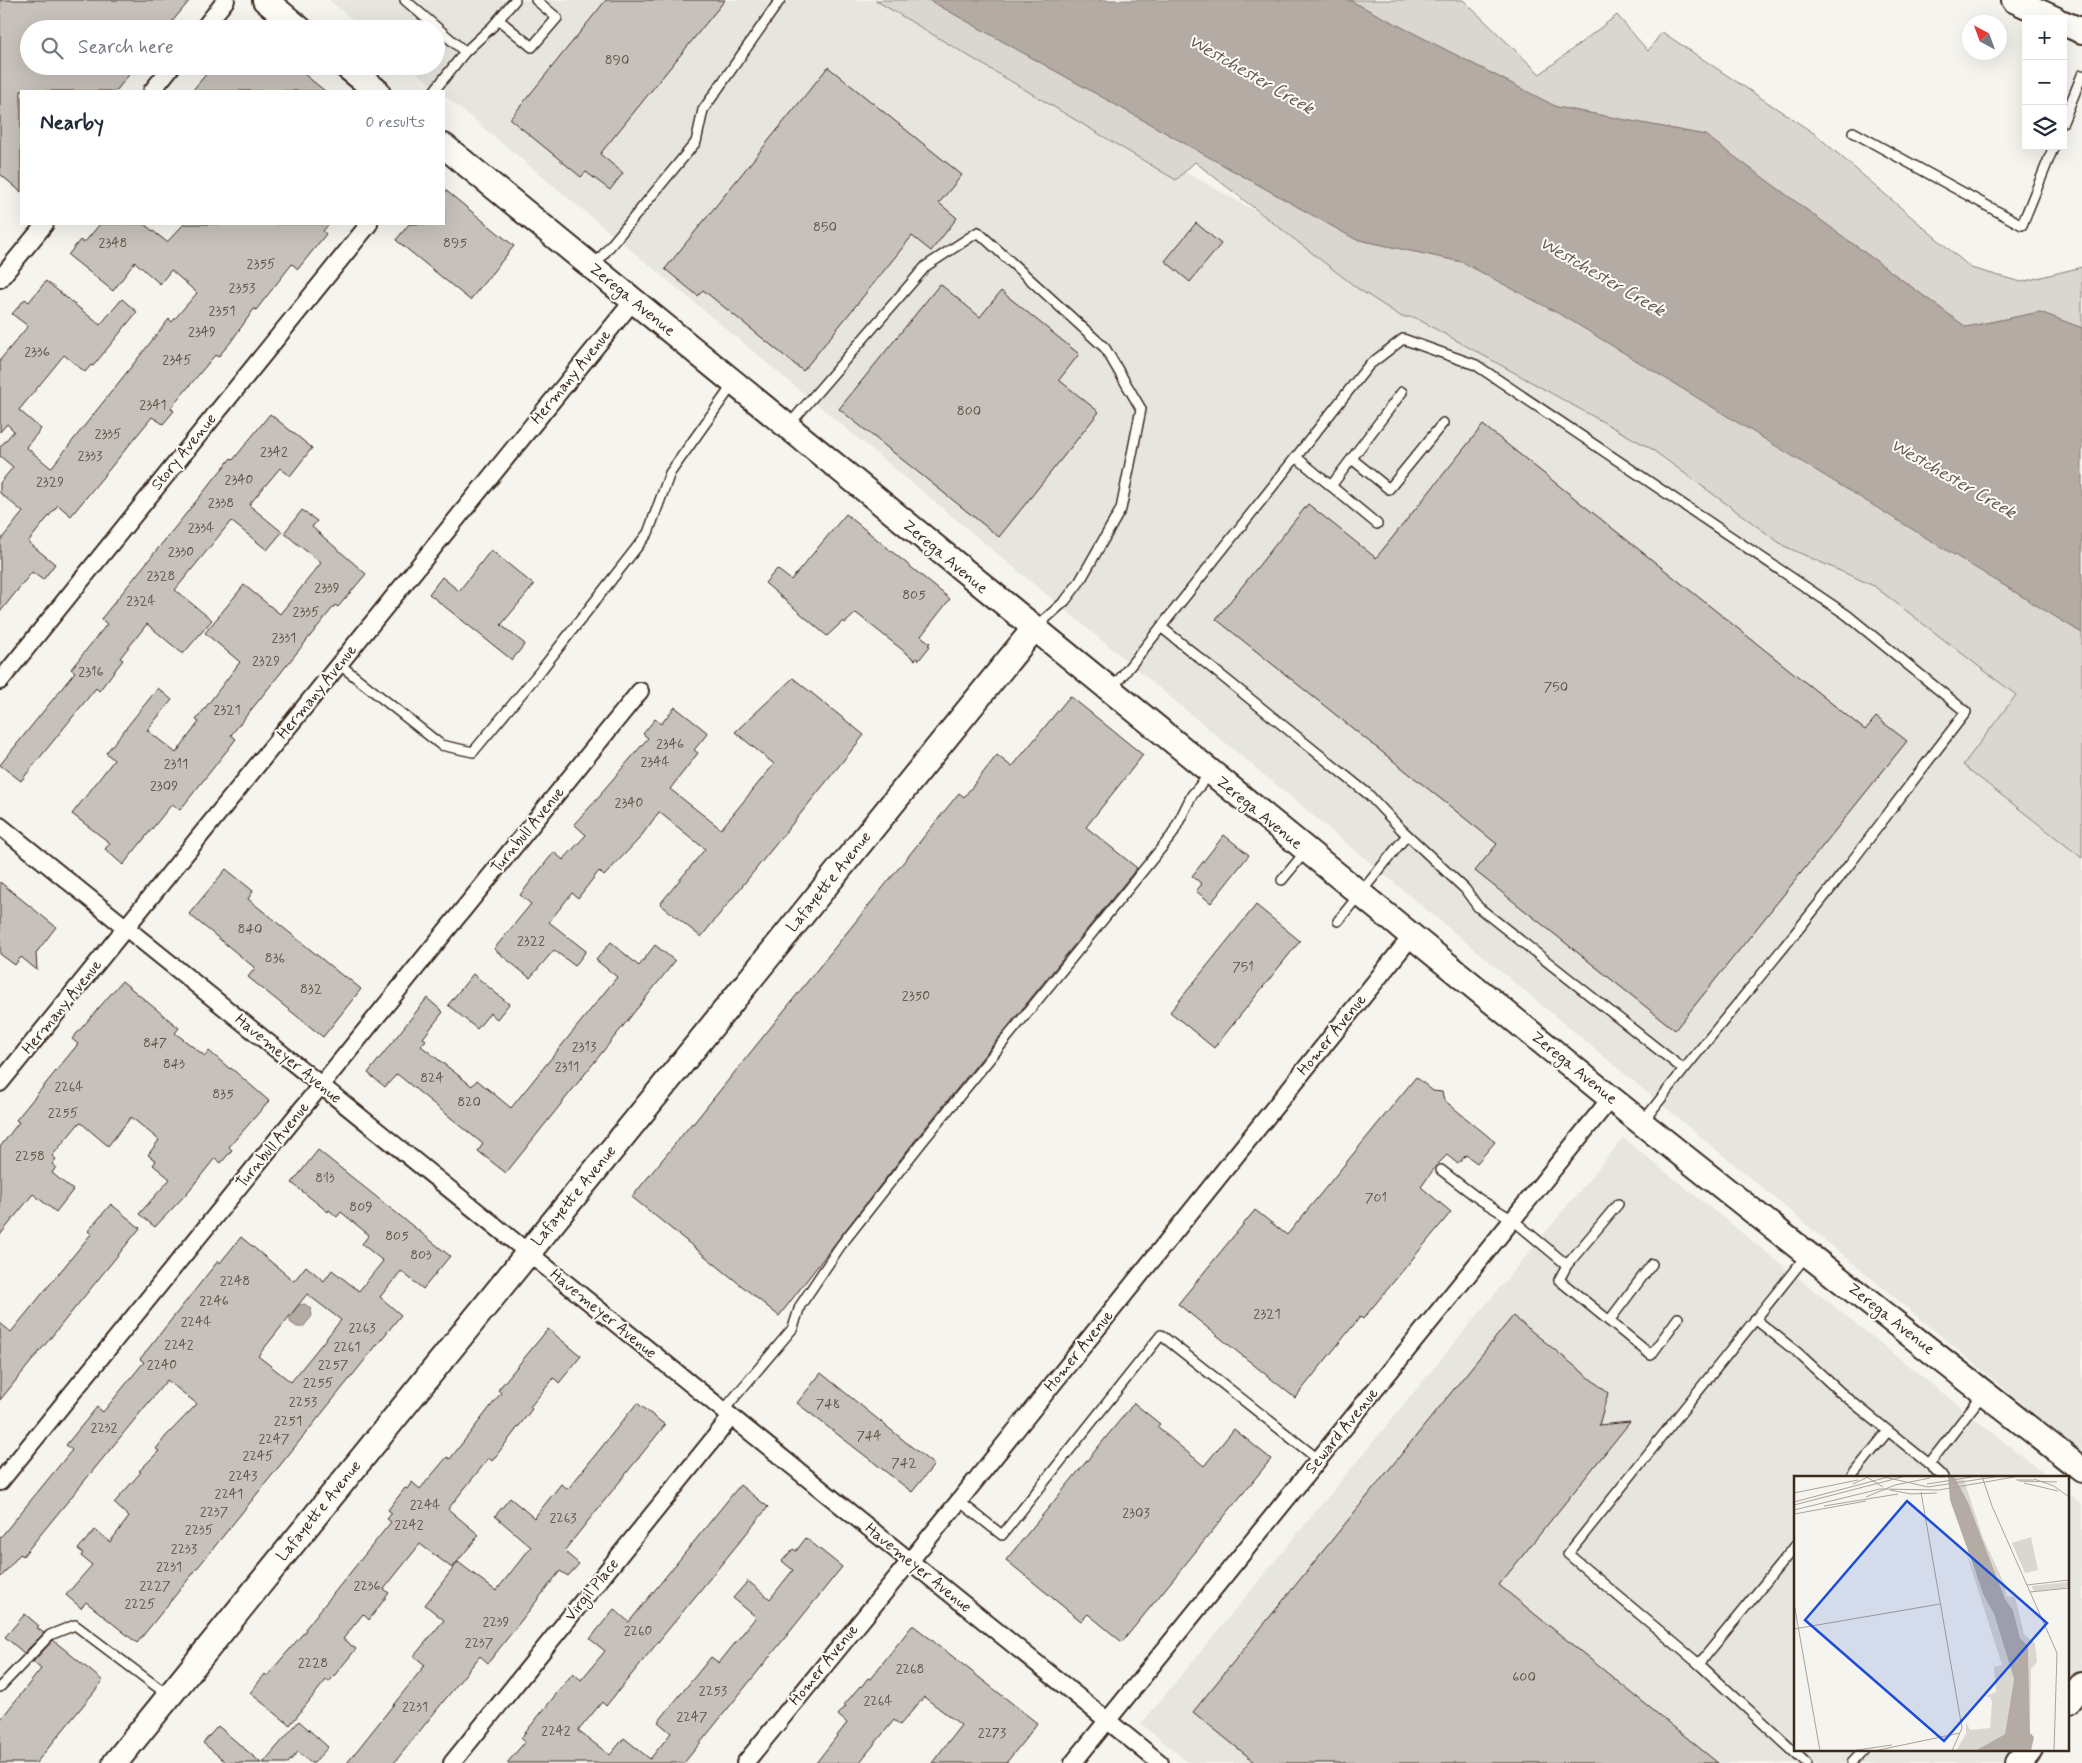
<!DOCTYPE html>
<html lang="en">
<head>
<meta charset="utf-8">
<style>
  body { margin:0; font-family:Mynerve,sans-serif; background:#f2f2f3; color:#1f2937 }
  .controls { position:absolute; right:15px; top:15px; display:grid; overflow:hidden; border-radius:0px; box-shadow:0 5px 20px #0002 }
  .controls button { width:45px; height:45px; display:grid; place-items:center; padding:0; border:0; border-bottom:1px solid #e0e1e3; background:#fff; color:#1f2937; font:25px sans-serif }
  .compass { position:absolute; left:1962px; top:15px; width:45px; height:45px; border-radius:50%; background:#fff; box-shadow:0 5px 20px #0002; rotate:319deg }
  .list { margin:0; padding:0; list-style:none }
  h2 { display:flex; justify-content:space-between; align-items:center; height:65px; margin:0; padding:0 20px; font-size:21px }
  h2 small { font-size:16px; font-weight:400; color:#747a83 }
  .icon { flex:none; width:28px; height:28px; fill:none; stroke:currentColor; stroke-width:2; stroke-linecap:round; stroke-linejoin:round }
  .map { position:relative; flex:none; width:2082px; height:1763px; overflow:hidden }
  .search { position:absolute; background:#fff; box-shadow:0 5px 20px #0002; left:20px; top:20px; width:425px; height:55px; display:flex; align-items:center; gap:12px; box-sizing:border-box; padding:0 18px; border-radius:28px; color:#747a83; font-size:19px }
  .panel { position:absolute; background:#fff; box-shadow:0 5px 20px #0002; left:20px; top:90px; width:425px; height:135px; border-radius:0px }
  .map>svg:first-child { display:block }
  .built { fill:#e7e5df }
  .green { fill:#dad6d0; stroke:#8a8077 }
  .water { fill:#b4aca4; stroke:#84786e }
  .building { fill:#c7c1bb; stroke:#3b2a1e; fill-rule:evenodd }
  .lines { fill:none; stroke-linecap:round; stroke-linejoin:round }
  .lane-casing { stroke:#3b2a1e; stroke-width:12 }
  .street-casing { stroke:#3b2a1e; stroke-width:20 }
  .secondary-casing { stroke:#3b2a1e; stroke-width:28 }
  .lane { stroke:#fdfcf7; stroke-width:9 }
  .street { stroke:#fdfcf7; stroke-width:16 }
  .secondary { stroke:#fdfcf7; stroke-width:24 }
  .labels { text-anchor:middle; dominant-baseline:central; stroke-width:4; stroke-linejoin:round; paint-order:stroke }
  .number-label { font-size:14px; fill:#5e5045 }
  .street-label { font-size:16px; fill:#3b2a1e; stroke:#fdfcf7 }
  .water-label { font-size:18px; font-style:italic; fill:#65584d; stroke:#fdfcf7 }
  .inset-road { fill:none; stroke:#aba39b; stroke-width:1 }
  .view { fill:#1d4ed8; fill-opacity:0.15; stroke:#1d4ed8; stroke-width:2.5 }
  .inset-edge { fill:none; stroke:#3b2a1e; stroke-width:2.5 }
</style>
</head>
<body>
<div class="map">
<svg width="2082" height="1763" viewBox="0 0 2082 1763">
  <rect width="100%" height="100%" fill="#f5f4ee"/>
  <filter id="ink" filterUnits="userSpaceOnUse"><feTurbulence type="fractalNoise" baseFrequency=".02" numOctaves="2"/><feDisplacementMap in="SourceGraphic" scale="10" xChannelSelector="R" yChannelSelector="G"/><feConvolveMatrix kernelMatrix="1 2 1 2 8 2 1 2 1" color-interpolation-filters="sRGB"/></filter>
  <g filter="url(#ink)">
    <g class="built">
      <polygon points="329,0 876,0 2027,640 2082,686 2082,1453 444,95 444,91 439,91 409,66 436,66 436,29 364,29"/>
      <polygon points="1623,1138 2048,1477 1796,1477 1796,1749 2018,1749 2007,1763 1189,1763 1141,1724"/>
      <polygon points="2068,1493 2082,1504 2082,1672 2068,1689"/>
    </g>
    <g class="green">
      <polygon points="875,0 929,0 1355,239 1462,262 1566,317 2082,633 2082,858 1963,765 2016,695 1874,586 1784,546 1650,448 1414,317 1402,317 1357,288 1195,162 1176,180"/>
      <polygon points="1349,0 1463,0 1540,74 1617,15 1648,51 1662,32 1815,134 1971,268 2021,282 2082,267 2082,328 2040,312 1966,327 1705,135 1557,107"/>
    </g>
    <g class="water">
      <polygon points="929,0 1349,0 1557,107 1705,135 1966,327 2040,312 2082,328 2082,633 1565,317 1462,262 1355,239"/>
      <polygon points="305,1304 311,1309 312,1316 303,1327 297,1327 290,1322 290,1317 299,1305"/>
    </g>
    <g class="building">
      <polygon points="0,0 190,0 166,29 29,29 29,66 136,66 116,91 21,91 21,192 0,174"/>
      <polygon points="606,0 725,0 600,154 623,173 610,190 586,172 581,177 510,119"/>
      <polygon points="213,66 294,66 325,91 192,91"/>
      <polygon points="828,67 962,175 939,203 957,218 931,251 912,236 803,371 703,290 698,296 665,269"/>
      <polygon points="444,189 514,246 470,300 396,240 409,224 444,224"/>
      <polygon points="1196,223 1221,244 1190,282 1165,261"/>
      <polygon points="100,224 144,224 167,242 184,224 329,224 323,231 326,234 298,269 292,264 256,310 254,309 230,343 218,357 215,355 171,408 174,411 163,424 152,417 71,516 58,505 28,542 55,564 43,580 32,572 0,612 0,541 23,512 0,493 0,483 13,467 0,456 0,447 14,431 7,424 0,432 0,360 28,326 12,314 25,299 29,302 46,281 100,325 122,299 137,312 93,366 91,365 85,372 64,355 19,410 41,429 26,447 51,468 169,319 172,322 197,293 171,270 160,284 135,262 113,291 68,255 80,240 84,243"/>
      <polygon points="940,284 980,317 1001,291 1079,354 1059,380 1099,412 999,537 839,409"/>
      <polygon points="270,414 312,448 290,476 280,468 249,505 282,532 267,550 231,521 175,590 212,620 183,654 147,624 120,658 123,660 99,691 96,688 21,781 0,765 75,672 71,669 107,624 101,619 231,458 233,460"/>
      <polygon points="1483,425 1865,730 1876,717 1907,741 1675,1030 1475,871 1497,844 1216,619 1308,504 1376,558"/>
      <polygon points="302,510 317,521 312,527 366,574 338,607 335,605 231,735 236,739 180,810 172,804 123,865 105,849 110,843 72,814 114,760 106,753 158,688 172,700 147,730 176,753 199,722 196,720 240,662 205,633 244,585 280,614 321,563 284,533"/>
      <polygon points="846,514 950,599 921,636 930,643 928,645 930,646 919,660 917,658 915,660 856,613 845,623 843,621 827,636 765,583 777,569 791,580"/>
      <polygon points="491,550 534,585 501,625 525,644 512,660 429,594 442,577 459,591"/>
      <polygon points="793,678 864,735 701,937 660,904 705,849 659,812 639,839 604,876 599,871 578,898 572,893 549,922 586,951 575,966 554,950 530,978 494,949 531,904 520,895 554,852 563,860 586,835 574,824 602,794 601,793 648,738 643,734 655,719 661,724 675,707 708,733 694,750 698,753 670,789 721,829 774,764 735,732"/>
      <polygon points="1070,696 1143,755 1086,827 1137,868 917,1138 779,1316 632,1197 692,1123 693,1124 959,793 964,797 997,755 1012,767"/>
      <polygon points="1224,835 1249,855 1211,903 1196,891 1202,884 1192,876"/>
      <polygon points="226,869 253,891 248,899 344,977 345,976 361,989 323,1037 248,977 255,968 189,914"/>
      <polygon points="0,882 56,927 36,953 37,970 21,957 15,965 0,954"/>
      <polygon points="1256,905 1300,941 1214,1048 1170,1012"/>
      <polygon points="611,942 639,966 655,945 675,961 506,1173 478,1151 483,1144 397,1074 385,1087 368,1073 427,998 443,1012 423,1038 426,1040 421,1046 472,1086 477,1080 511,1108 617,977 596,960"/>
      <polygon points="473,974 509,1004 497,1019 490,1013 477,1029 448,1005"/>
      <polygon points="122,981 179,1028 175,1033 205,1056 209,1051 230,1069 231,1068 269,1101 229,1147 232,1150 221,1163 215,1158 187,1193 155,1227 139,1214 170,1179 153,1165 156,1161 148,1155 159,1140 131,1117 108,1146 80,1122 52,1156 56,1159 52,1164 56,1167 52,1173 73,1190 56,1212 33,1194 0,1235 0,1147 19,1122 16,1120 78,1044 72,1039"/>
      <polygon points="1416,1077 1433,1091 1442,1092 1444,1100 1495,1142 1477,1163 1466,1155 1458,1164 1447,1155 1436,1166 1421,1187 1451,1212 1363,1319 1360,1317 1295,1398 1178,1304 1255,1210 1287,1235"/>
      <path d="M318 1150 450 1256 423 1289 401 1271 380 1297 401 1315 137 1643 86 1602 81 1608 66 1595 92 1565 81 1556 83 1553 78 1549 95 1530 110 1542 129 1517 114 1503 141 1472 139 1471 159 1451 156 1449 166 1436 197 1404 167 1380 23 1556 20 1554 0 1578V1538L72 1450 66 1445 97 1407 103 1412 144 1362 140 1359 218 1261 220 1263 241 1237 294 1281 306 1266 324 1281 332 1270 359 1291 383 1261 362 1244 369 1235 341 1212 337 1217 329 1210 328 1212 292 1183ZM307 1294 341 1320 291 1382 258 1356Z"/>
      <polygon points="111,1204 140,1228 0,1400 0,1323 11,1332 91,1234 88,1231"/>
      <polygon points="1513,1316 1608,1393 1599,1425 1630,1422 1499,1585 1718,1763 1256,1763 1193,1712"/>
      <polygon points="548,1329 581,1356 559,1383 554,1378 530,1407 532,1409 492,1461 489,1458 448,1509 479,1535 452,1568 420,1544 384,1589 389,1593 369,1620 363,1614 343,1639 356,1649 329,1682 326,1680 290,1725 250,1693 265,1674 267,1676 306,1630 305,1629 391,1522 387,1519 392,1513 388,1510 405,1488 407,1489 412,1482 420,1489 447,1457 450,1459 501,1393 498,1390"/>
      <polygon points="821,1373 934,1465 912,1492 797,1403"/>
      <polygon points="637,1403 665,1425 564,1551 579,1564 568,1576 560,1571 488,1663 480,1656 394,1763 347,1763 425,1665 414,1656 444,1620 425,1605 458,1562 496,1591 531,1547 495,1516 510,1498 534,1518 561,1484 568,1489"/>
      <polygon points="1134,1403 1160,1424 1157,1427 1204,1466 1234,1429 1271,1459 1122,1642 1088,1614 1081,1621 1006,1560"/>
      <polygon points="740,1485 768,1507 606,1706 602,1702 578,1731 610,1755 624,1738 650,1759 671,1733 658,1722 711,1657 719,1663 756,1617 733,1598 748,1581 770,1599 793,1570 782,1561 793,1549 796,1551 806,1538 842,1567 684,1763 507,1763 525,1742 521,1738 573,1673 581,1680 605,1651 590,1639 614,1609 629,1622"/>
      <polygon points="25,1614 39,1626 37,1628 44,1633 24,1653 5,1637"/>
      <polygon points="912,1626 914,1626 1037,1723 1030,1733 1006,1763 932,1763 961,1725 924,1697 900,1725 894,1720 859,1763 816,1763 847,1723 838,1715 846,1706 844,1705 860,1686 861,1687 868,1678 870,1679"/>
      <polygon points="53,1640 103,1681 36,1763 0,1763 0,1720 41,1669 33,1662"/>
      <polygon points="299,1721 328,1747 314,1763 311,1763 298,1752 288,1763 263,1763"/>
      <polygon points="218,1726 261,1763 227,1763 203,1743"/>
    </g>
    <g class="lines">
      <g class="lane-casing">
        <g id="lane">
          <polyline points="405,0 465,52"/>
          <polyline points="499,20 532,47 557,18 536,0"/>
          <polyline points="434,91 465,52 493,26 515,0"/>
          <polyline points="2063,122 2082,75"/>
          <polyline points="1853,132 2022,225 2054,146"/>
          <polyline points="593,267 696,142 703,110 780,0"/>
          <polyline points="788,426 926,266 978,232 1105,348 1141,409 1121,509 1080,581 1065,601 1035,628"/>
          <polyline points="1296,457 1377,524"/>
          <polyline points="1352,459 1389,489 1443,423"/>
          <polyline points="1331,486 1402,392"/>
          <polyline points="1161,627 1368,794 1401,829 1465,889 1478,907 1683,1069"/>
          <polyline points="339,664 441,745 473,752 542,669 648,533 670,473 734,383"/>
          <path d="M1111 690 1369 365 1403 339 1476 365 1847 615 1966 712C1926 763 1888 814 1849 865 1782 953 1709 1035 1642 1123"/>
          <polyline points="1282,880 1306,851"/>
          <polyline points="1338,921 1407,835"/>
          <polyline points="1441,1170 1479,1199 1513,1220 1567,1265 1618,1204"/>
          <polyline points="1567,1265 1559,1280 1651,1355 1678,1318"/>
          <polyline points="1755,1319 1798,1353 1840,1392 1929,1464 1983,1394"/>
          <polyline points="1609,1321 1652,1264"/>
          <polyline points="723,1411 793,1328 800,1306 841,1245 922,1142 1172,835 1192,795 1210,774"/>
          <polyline points="1929,1464 1943,1477"/>
          <polyline points="1851,1477 1888,1431"/>
          <polyline points="959,1501 1002,1535 1161,1335 1319,1460"/>
          <polyline points="1699,1664 1796,1545"/>
          <polyline points="0,1687 50,1635 75,1625 169,1696"/>
          <polyline points="1806,1763 1699,1664 1568,1554 1806,1256"/>
          <polyline points="1852,1763 1865,1749"/>
        </g>
      </g>
      <g class="street-casing">
        <g id="street">
          <polyline points="203,29 226,0"/>
          <polyline points="152,91 172,66"/>
          <polyline points="0,279 45,224"/>
          <polyline points="0,681 369,224"/>
          <polyline points="0,826 1160,1763"/>
          <polyline points="0,1083 633,301"/>
          <polyline points="0,1482 640,691"/>
          <polyline points="452,1763 731,1417"/>
          <polyline points="745,1763 959,1501 1411,937"/>
          <polyline points="1073,1763 1611,1098"/>
        </g>
      </g>
      <g class="secondary-casing">
        <g id="secondary">
          <polyline points="265,0 300,29"/>
          <polyline points="2014,0 2055,19"/>
          <polyline points="2063,23 2082,31"/>
          <polyline points="346,66 377,91"/>
          <path d="M444 146C832 463 1218 782 1608 1096 1765 1222 1924 1345 2082 1470"/>
          <polyline points="2068,1701 2082,1684"/>
          <polyline points="115,1763 1033,630"/>
          <polyline points="2018,1763 2029,1749"/>
        </g>
      </g>
      <use href="#lane" class="lane"/>
      <use href="#street" class="street"/>
      <use href="#secondary" class="secondary"/>
    </g>
  </g>
  <g class="labels">
    <g class="number-label">
      <text x="617" y="60">890</text>
      <text x="825" y="227">850</text>
      <text x="113" y="243">2348</text>
      <text x="455" y="243">895</text>
      <text x="261" y="264">2355</text>
      <text x="242" y="288">2353</text>
      <text x="222" y="311">2351</text>
      <text x="202" y="332">2349</text>
      <text x="37" y="352">2336</text>
      <text x="177" y="360">2345</text>
      <text x="153" y="405">2341</text>
      <text x="969" y="411">800</text>
      <text x="108" y="434">2335</text>
      <text x="274" y="452">2342</text>
      <text x="90" y="456">2333</text>
      <text x="239" y="480">2340</text>
      <text x="50" y="482">2329</text>
      <text x="221" y="503">2338</text>
      <text x="201" y="528">2334</text>
      <text x="181" y="552">2330</text>
      <text x="161" y="576">2328</text>
      <text x="327" y="588">2339</text>
      <text x="914" y="595">805</text>
      <text x="141" y="601">2324</text>
      <text x="306" y="612">2335</text>
      <text x="284" y="638">2331</text>
      <text x="266" y="661">2329</text>
      <text x="91" y="672">2316</text>
      <text x="1556" y="687">750</text>
      <text x="227" y="710">2321</text>
      <text x="670" y="744">2346</text>
      <text x="655" y="762">2344</text>
      <text x="176" y="764">2311</text>
      <text x="164" y="786">2309</text>
      <text x="629" y="803">2340</text>
      <text x="250" y="929">840</text>
      <text x="531" y="941">2322</text>
      <text x="275" y="958">836</text>
      <text x="1243" y="967">751</text>
      <text x="311" y="989">832</text>
      <text x="916" y="996">2350</text>
      <text x="155" y="1043">847</text>
      <text x="584" y="1047">2313</text>
      <text x="174" y="1064">843</text>
      <text x="567" y="1067">2311</text>
      <text x="432" y="1078">824</text>
      <text x="69" y="1087">2264</text>
      <text x="223" y="1094">835</text>
      <text x="469" y="1102">820</text>
      <text x="63" y="1113">2255</text>
      <text x="30" y="1156">2258</text>
      <text x="325" y="1178">813</text>
      <text x="1376" y="1198">701</text>
      <text x="361" y="1207">809</text>
      <text x="397" y="1236">805</text>
      <text x="421" y="1255">803</text>
      <text x="235" y="1281">2248</text>
      <text x="214" y="1301">2246</text>
      <text x="1267" y="1314">2321</text>
      <text x="196" y="1322">2244</text>
      <text x="362" y="1328">2263</text>
      <text x="179" y="1345">2242</text>
      <text x="347" y="1347">2261</text>
      <text x="162" y="1365">2240</text>
      <text x="333" y="1365">2257</text>
      <text x="318" y="1383">2255</text>
      <text x="303" y="1402">2253</text>
      <text x="828" y="1404">748</text>
      <text x="288" y="1421">2251</text>
      <text x="104" y="1428">2232</text>
      <text x="869" y="1436">744</text>
      <text x="274" y="1439">2247</text>
      <text x="258" y="1456">2245</text>
      <text x="904" y="1463">742</text>
      <text x="243" y="1476">2243</text>
      <text x="229" y="1494">2241</text>
      <text x="425" y="1505">2244</text>
      <text x="214" y="1512">2237</text>
      <text x="1136" y="1513">2303</text>
      <text x="563" y="1518">2263</text>
      <text x="409" y="1525">2242</text>
      <text x="199" y="1530">2235</text>
      <text x="184" y="1549">2233</text>
      <text x="169" y="1567">2231</text>
      <text x="155" y="1586">2227</text>
      <text x="367" y="1586">2236</text>
      <text x="140" y="1604">2225</text>
      <text x="496" y="1622">2239</text>
      <text x="638" y="1631">2260</text>
      <text x="479" y="1643">2237</text>
      <text x="313" y="1663">2228</text>
      <text x="910" y="1669">2268</text>
      <text x="1524" y="1677">600</text>
      <text x="713" y="1691">2253</text>
      <text x="878" y="1701">2264</text>
      <text x="415" y="1707">2231</text>
      <text x="692" y="1717">2247</text>
      <text x="556" y="1731">2242</text>
      <text x="992" y="1733">2273</text>
    </g>
    <g class="street-label">
      <text transform="translate(632 300) rotate(39)">Zerega Avenue</text>
      <text transform="translate(571 377) rotate(-51)">Hermany Avenue</text>
      <text transform="translate(184 452) rotate(-51)">Story Avenue</text>
      <text transform="translate(945 557) rotate(40)">Zerega Avenue</text>
      <text transform="translate(317 692) rotate(-51)">Hermany Avenue</text>
      <text transform="translate(1259 813) rotate(39)">Zerega Avenue</text>
      <text transform="translate(528 830) rotate(-51)">Turnbull Avenue</text>
      <text transform="translate(829 882) rotate(-51)">Lafayette Avenue</text>
      <text transform="translate(62 1007) rotate(-51)">Hermany Avenue</text>
      <text transform="translate(1332 1035) rotate(-51)">Homer Avenue</text>
      <text transform="translate(288 1059) rotate(39)">Havemeyer Avenue</text>
      <text transform="translate(1574 1068) rotate(39)">Zerega Avenue</text>
      <text transform="translate(273 1145) rotate(-51)">Turnbull Avenue</text>
      <text transform="translate(574 1196) rotate(-51)">Lafayette Avenue</text>
      <text transform="translate(603 1314) rotate(39)">Havemeyer Avenue</text>
      <text transform="translate(1891 1319) rotate(38)">Zerega Avenue</text>
      <text transform="translate(1079 1351) rotate(-51)">Homer Avenue</text>
      <text transform="translate(1342 1431) rotate(-51)">Seward Avenue</text>
      <text transform="translate(319 1511) rotate(-51)">Lafayette Avenue</text>
      <text transform="translate(918 1568) rotate(39)">Havemeyer Avenue</text>
      <text transform="translate(592 1590) rotate(-51)">Virgil Place</text>
      <text transform="translate(824 1665) rotate(-51)">Homer Avenue</text>
    </g>
    <g class="water-label">
      <text transform="translate(1251 75) rotate(30)">Westchester Creek</text>
      <text transform="translate(1602 277) rotate(30)">Westchester Creek</text>
      <text transform="translate(1953 479) rotate(30)">Westchester Creek</text>
    </g>
  </g>
  <g transform="translate(1794 1476)">
    <rect width="275" height="275" fill="#f5f4ee"/>
    <path d="M161 2 170 4 189 62 211 109 212 120 221 121 230 158 241 167 243 186 237 193 236 257 234 170 226 162 219 134 211 123 174 26ZM237 61 244 94 231 97 218 67ZM172 76 200 138 220 203 211 258 181 275H162L172 258V246L176 254 196 252 198 227 197 222 192 220 202 216 200 191 208 189ZM275 106V110L270 112 240 115 237 110Z" fill="#dad6d0"/>
    <path d="M154 0H160L174 26 211 123 219 134 226 162 234 170 236 257 240 261 237 275H181L211 258 220 203 200 138 190 120 156 24Z" fill="#b4aca4"/>
    <path class="inset-road" d="M71 0 89 11M86 0 134 11 207 0M111 0 151 1M188 0 198 30 263 177 260 275M240 3 260 10 275 21M222 4H240M225 5 263 6M230 7 264 15M59 8 74 1M133 8 184 0M96 14 117 18 143 17M127 16 168 252 158 275M0 17 64 4M72 21 101 9 136 2M0 26 98 0M0 29 112 0M30 30 104 18M0 34 86 13 145 14 226 0M0 38 72 25M233 109 275 104M236 116 275 112M0 127 26 275M0 153 146 128M56 275 98 269M80 275 166 257"/>
    <path class="view" d="M113 25 253 147 150 265 11 144Z"/>
    <rect width="275" height="275" class="inset-edge"/>
  </g>
</svg>
<div class="controls">
<button>+</button>
<button>−</button>
<button><svg class="icon" aria-label="layers" viewBox="0 0 24 24"><path d="M12 4l9 5-9 5-9-5zM3 14l9 5 9-5"/></svg></button>
</div>
<svg class="compass" viewBox="-18 -18 36 36"><path d="M0-13l5 13h-10z" fill="#e53935"/><path d="M0 13l5-13h-10z" fill="#747a83"/></svg>
<div class="search"><svg class="icon" aria-label="search" viewBox="0 0 24 24"><circle cx="10" cy="10" r="6"/><path d="M15 15l6 6"/></svg>Search here</div>
<section class="panel">
<h2>Nearby<small>0 results</small></h2>
<ul class="list">
</ul>
</section>
</div>
</body>
</html>
